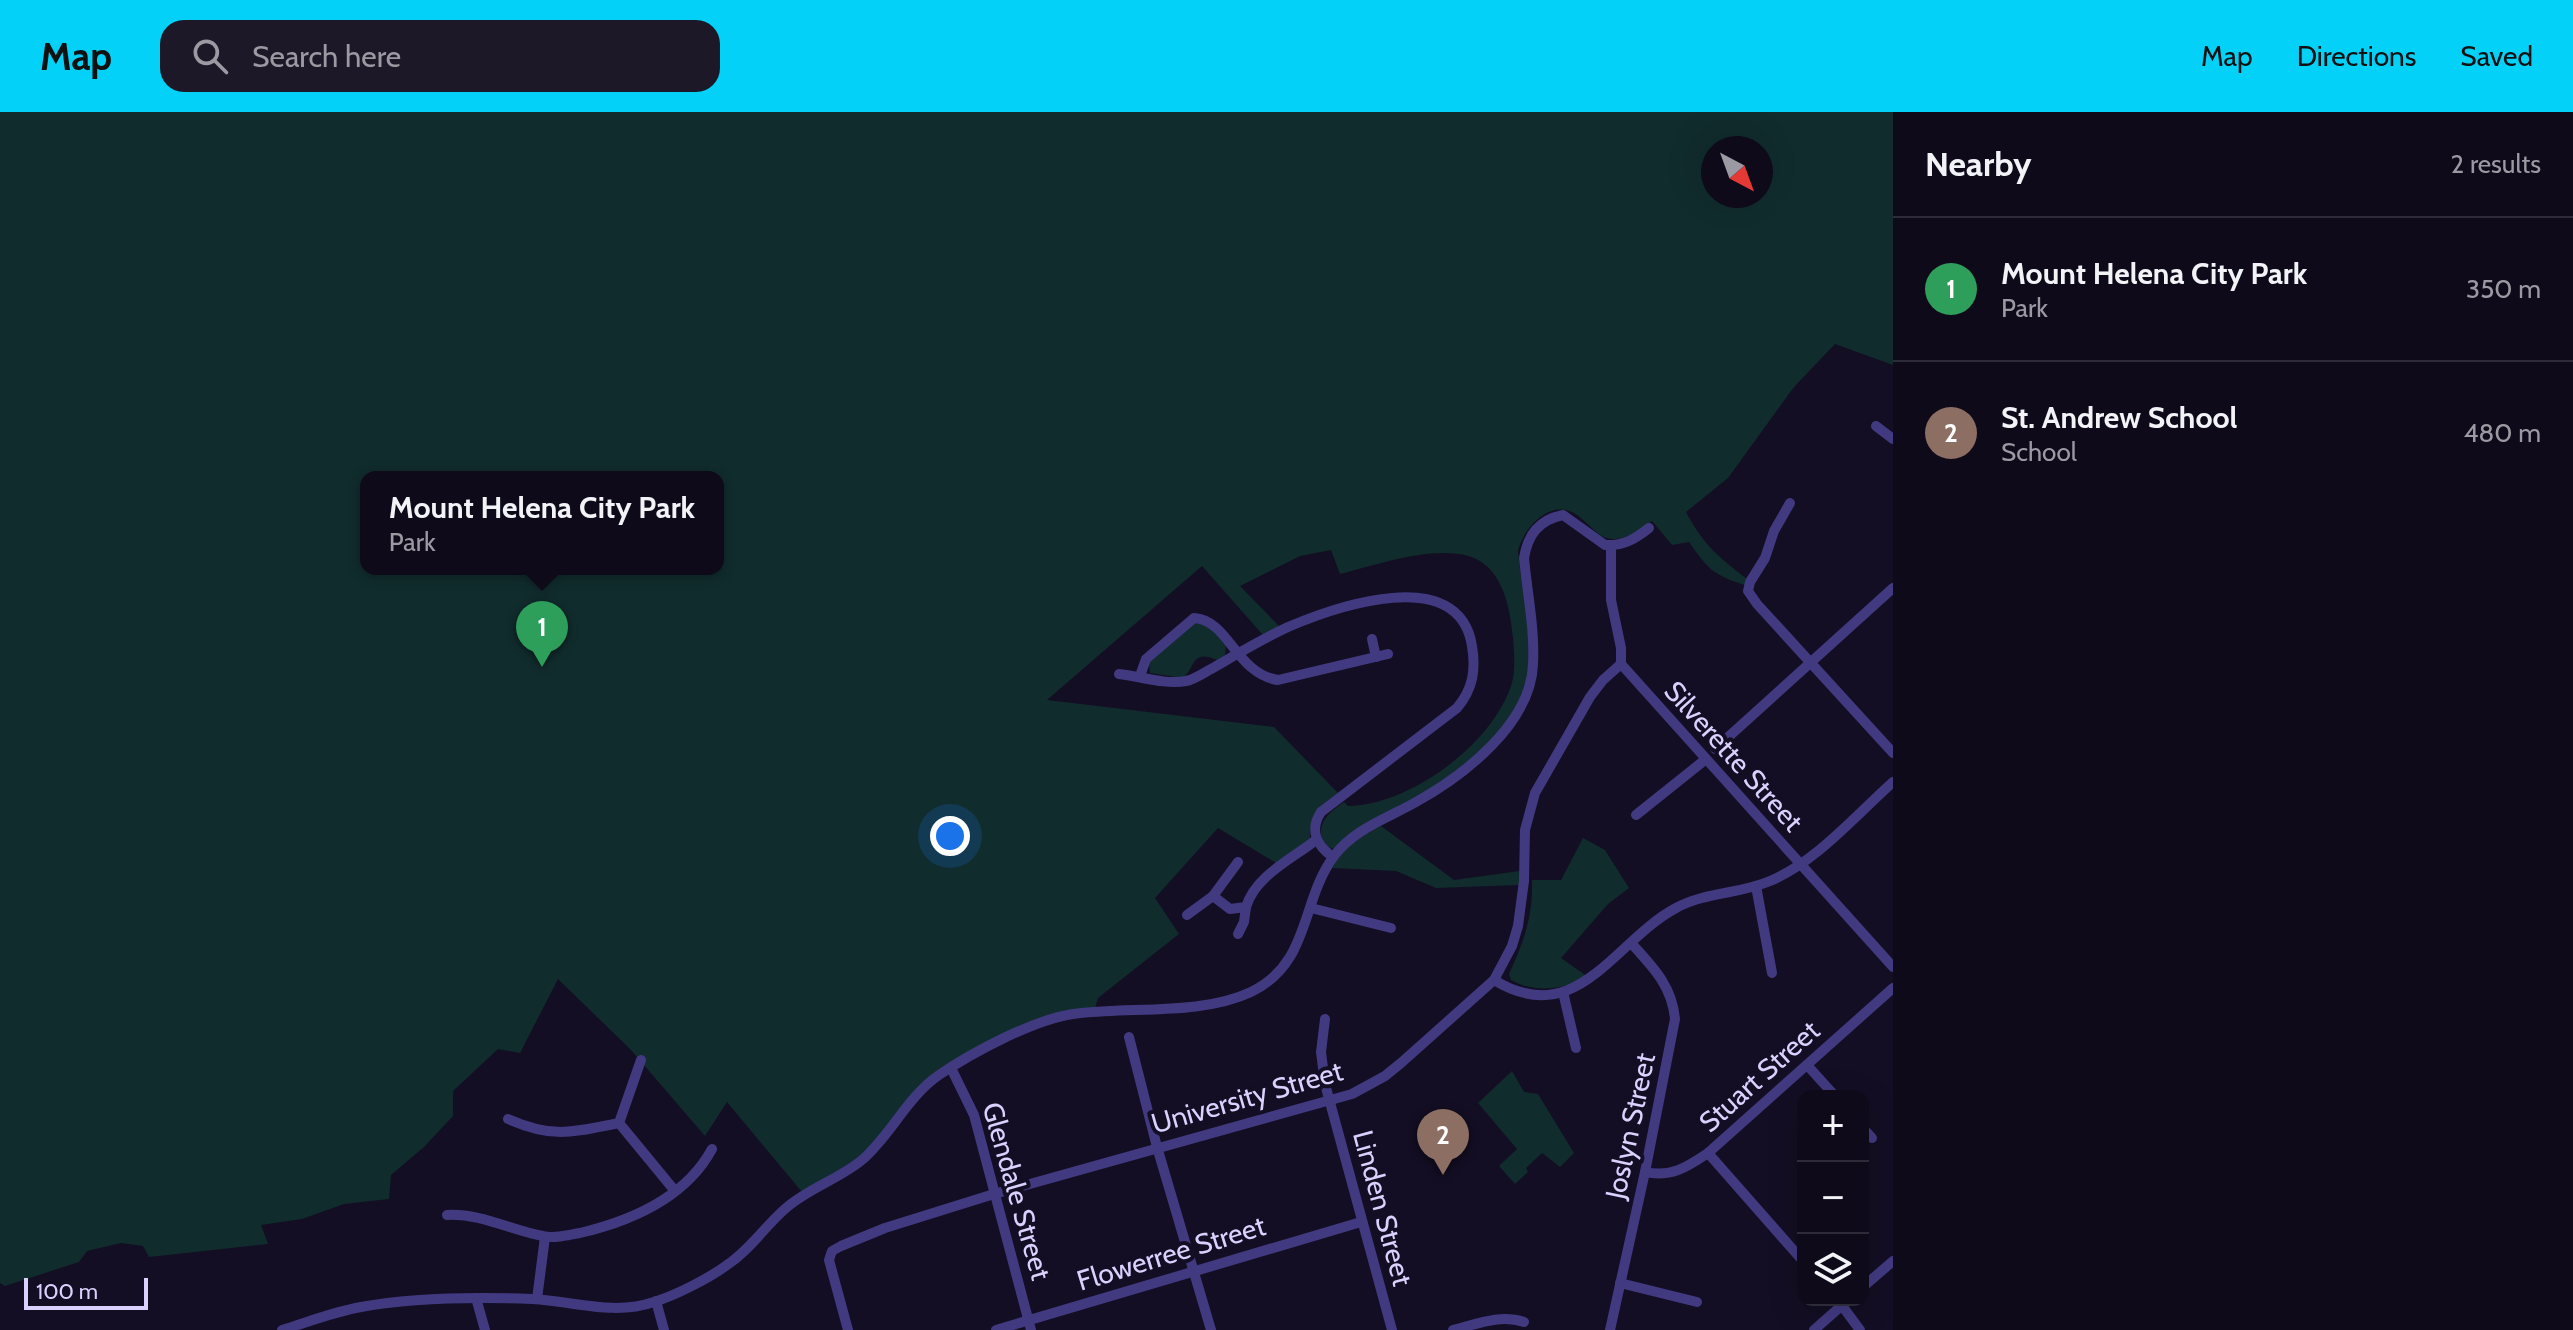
<!DOCTYPE html>
<html lang="en">
<head>
<meta charset="utf-8">
<style>
  body { margin:0; font-family:Cabin,sans-serif; background:#1c1827; color:#f1f3f6 }
  .controls { position:absolute; right:24px; bottom:24px; display:grid; overflow:hidden; border-radius:16px; box-shadow:0 8px 32px #0002 }
  .controls button { width:72px; height:72px; display:grid; place-items:center; padding:0; border:0; border-bottom:2px solid #2e2b39; background:#0e0a1a; color:#f1f3f6; font:40px sans-serif }
  .compass { position:absolute; left:1701px; top:24px; width:72px; height:72px; border-radius:50%; background:#0e0a1a; box-shadow:0 8px 32px #0002; rotate:139deg }
  .scale { position:absolute; left:24px; bottom:20px; width:124px; box-sizing:border-box; padding-left:8px; border:4px solid #d9d1fe; border-top:0; font-size:22px; line-height:28px; white-space:nowrap; color:#d9d1fe; -webkit-text-stroke:6px #130e23; paint-order:stroke }
  .you { position:absolute; left:950px; top:724px; width:28px; height:28px; margin:-20px; border:6px solid #fff; border-radius:50%; background:#1a73e8; box-shadow:0 0 0 12px #1a73e833 }
  .badge { display:grid; place-items:center; width:52px; height:52px; border-radius:50%; background:#04d1f7; color:#fff; font-size:26px; font-weight:700 }
  .pin { position:absolute; translate:-50% -66px; filter:drop-shadow(0 2px 4px #0008) }
  .pin::after { content:''; position:absolute; top:42px; width:28px; height:24px; background:inherit; clip-path:polygon(0 0,100% 0,50% 100%) }
  .popup { position:absolute; left:360px; top:359px; width:364px; height:104px; box-sizing:border-box; display:grid; place-content:center; border-radius:16px; background:#0e0a1a; filter:drop-shadow(0 2px 6px #0005); font-size:26px; white-space:nowrap; color:#9b9aa2 }
  .popup b { font-size:30px; color:#f1f3f6 }
  .popup::after { content:''; position:absolute; left:50%; top:100%; margin-left:-16px; border:16px solid transparent; border-top-color:#0e0a1a }
  .list { margin:0; padding:0; list-style:none }
  h2 { display:flex; justify-content:space-between; align-items:center; height:104px; margin:0; padding:0 32px; font-size:34px }
  h2 small { font-size:26px; font-weight:400; color:#9b9aa2 }
  .list li { display:grid; grid-template-columns:52px 1fr auto; gap:24px; align-items:center; box-sizing:border-box; height:144px; padding:0 32px; border-top:2px solid #2e2b39 }
  .list b { display:block; font-size:30px; white-space:nowrap }
  .list p { margin:0; font-size:26px; white-space:nowrap; color:#9b9aa2 }
  .list em { font-size:26px; font-style:normal; color:#9b9aa2 }
  .icon { flex:none; width:44px; height:44px; fill:none; stroke:currentColor; stroke-width:2; stroke-linecap:round; stroke-linejoin:round }
  .map { position:relative; flex:none; width:1893px; height:1218px; overflow:hidden }
  header { display:flex; align-items:center; gap:48px; box-sizing:border-box; height:112px; padding:0 40px; background:#04d1f7; color:#111 }
  header strong { font-size:38px }
  nav { display:flex; gap:44px; margin-inline-start:auto; font-size:28px }
  .search { width:560px; height:72px; background:#1c1827; display:flex; align-items:center; gap:20px; box-sizing:border-box; padding:0 28px; border-radius:24px; color:#9b9aa2; font-size:30px }
  main { display:flex }
  aside { flex:1; background:#0e0a1a }
  .map>svg:first-child { display:block }
  .green { fill:#112c2d; fill-rule:evenodd }
  .lines { fill:none; stroke-linecap:round; stroke-linejoin:round }
  .minor { stroke:#413a81; stroke-width:10 }
  .labels { text-anchor:middle; dominant-baseline:central; stroke-width:8; stroke-linejoin:round; paint-order:stroke }
  .street-label { font-size:28px; fill:#d9d1fe; stroke:#130e23 }
</style>
</head>
<body>
<header>
<strong>Map</strong>
<div class="search"><svg class="icon" aria-label="search" viewBox="0 0 24 24"><circle cx="10" cy="10" r="6"/><path d="M15 15l6 6"/></svg>Search here</div>
<nav><a>Map</a><a>Directions</a><a>Saved</a></nav>
</header>
<main>
<div class="map">
<svg width="1893" height="1218" viewBox="0 0 1893 1218">
  <rect width="100%" height="100%" fill="#130e23"/>
  <g class="green">
    <path d="M0 0H1893V253L1835 232 1794 275 1728 366 1686 400C1703 432 1718 445 1746 466L1745 473C1713 463 1708 457 1689 430L1672 433 1652 409C1641 417 1628 428 1613 427 1598 427 1589 411 1577 403 1551 385 1524 415 1518 439 1521 477 1532 518 1528 555 1523 612 1463 661 1417 686 1384 704 1361 711 1334 737L1325 734C1314 713 1327 702 1344 690L1348 694C1410 693 1491 633 1511 574 1516 559 1514 541 1513 526 1510 492 1501 447 1459 442 1420 437 1377 453 1340 462L1331 438 1300 444 1240 474 1280 515 1263 523 1202 454 1047 588 1274 615 1338 681C1319 694 1310 703 1310 727L1276 751 1218 716 1155 786 1179 822 1098 886 1095 896 1067 899 943 957 862 1044 802 1080 727 990 705 1024 631 938 558 867 520 941 498 937 453 979V1004L424 1035 391 1063 389 1087 344 1092 302 1107 261 1113 268 1132 149 1145 143 1134 121 1131 87 1139 79 1150 5 1174 0 1171ZM1713 36H1761V84H1713ZM366 365H718V457H366Z"/>
    <path d="M1195 511 1206 512 1226 533 1225 543 1217 548C1191 537 1196 555 1183 566L1150 561 1149 550Z"/>
    <path d="M1381 714 1454 768 1520 759V773L1436 776 1396 759 1332 756C1343 736 1360 724 1381 714Z"/>
    <path d="M1583 726 1605 738 1629 776 1608 792 1561 846 1588 865C1563 877 1536 882 1511 868L1509 862C1524 829 1533 805 1532 768H1561Z"/>
    <polygon points="1512,959 1524,980 1538,982 1574,1041 1560,1055 1542,1041 1526,1056 1528,1060 1515,1072 1499,1054 1517,1037 1478,991"/>
  </g>
  <g class="lines">
    <g class="minor">
      <polyline points="1876,314 1893,327"/>
      <polyline points="1790,391 1774,419 1765,446 1750,470 1748,479 1757,492 1893,641"/>
      <polyline points="1611,433 1611,488 1621,536 1621,552 1893,855"/>
      <polyline points="1372,527 1376,545"/>
      <path d="M1119 562C1139 564 1165 573 1186 569 1194 568 1205 560 1213 556 1237 542 1262 527 1288 515 1335 495 1459 451 1472 534 1476 558 1473 577 1457 596L1321 700C1309 718 1317 734 1333 745"/>
      <path d="M1140 564 1146 547 1194 506C1229 508 1236 562 1278 568L1388 542"/>
      <polyline points="1715,637 1893,476"/>
      <polyline points="1636,703 1706,647"/>
      <polyline points="1756,774 1772,861"/>
      <path d="M1213 784 1230 797 1246 795C1255 764 1292 747 1316 728"/>
      <polyline points="1311,796 1391,816"/>
      <polyline points="1187,803 1213,784 1238,750"/>
      <polyline points="1238,822 1244,810 1246,795"/>
      <path d="M1494 868C1577 919 1614 829 1676 796 1705 780 1740 782 1770 769 1816 750 1856 703 1893 670"/>
      <polyline points="1563,880 1576,936"/>
      <polyline points="1325,907 1321,940 1325,972 1392,1218"/>
      <polyline points="1129,925 1157,1035 1211,1218"/>
      <polyline points="1807,953 1835,984"/>
      <polyline points="951,956 974,1003 1031,1218"/>
      <path d="M508 1007C554 1027 572 1020 619 1011L641 948"/>
      <polyline points="619,1011 675,1079"/>
      <polyline points="1863,1016 1872,1026"/>
      <polyline points="1708,1041 1803,1149"/>
      <path d="M1645 1060C1671 1066 1687 1055 1708 1041L1893 876"/>
      <path d="M447 1103C481 1101 510 1118 543 1124 555 1127 568 1123 580 1121 631 1109 686 1085 712 1037"/>
      <polyline points="1620,1171 1697,1190"/>
      <polyline points="1863,1175 1893,1149"/>
      <polyline points="476,1186 485,1218"/>
      <polyline points="537,1187 545,1125"/>
      <polyline points="656,1189 664,1218"/>
      <polyline points="1840,1191 1860,1218"/>
      <path d="M282 1218C308 1210 333 1200 361 1195 416 1185 476 1185 532 1187 574 1189 613 1204 654 1190 676 1183 708 1167 727 1153 750 1138 765 1114 786 1096 809 1076 839 1067 862 1048 891 1023 907 985 939 963 973 940 1033 908 1073 902 1128 894 1200 904 1251 880 1311 851 1300 790 1334 744 1354 717 1388 706 1416 690 1463 664 1531 612 1533 552 1535 517 1527 480 1524 446 1528 422 1539 408 1563 403L1605 433C1624 434 1635 427 1649 416"/>
      <polyline points="848,1218 829,1148 832,1139 841,1134 885,1116 994,1082 1352,982 1385,964 1401,951 1494,868 1512,834 1518,814 1524,769 1525,718 1535,681 1590,585 1603,568 1621,552"/>
      <polyline points="996,1218 1361,1110"/>
      <path d="M1453 1218C1477 1212 1500 1202 1524 1210"/>
      <path d="M1610 1218 1645 1060 1675 907C1672 874 1653 855 1631 831"/>
      <polyline points="1814,1218 1848,1188"/>
    </g>
  </g>
  <g class="labels">
    <g class="street-label">
      <text transform="translate(1734 644) rotate(48)">Silverette Street</text>
      <text transform="translate(1759 964) rotate(-42)">Stuart Street</text>
      <text transform="translate(1247 985) rotate(-16)">University Street</text>
      <text transform="translate(1630 1014) rotate(-78)">Joslyn Street</text>
      <text transform="translate(1017 1079) rotate(74)">Glendale Street</text>
      <text transform="translate(1383 1096) rotate(75)">Linden Street</text>
      <text transform="translate(1171 1141) rotate(-17)">Flowerree Street</text>
    </g>
  </g>
</svg>
<div class="controls">
<button>+</button>
<button>−</button>
<button><svg class="icon" aria-label="layers" viewBox="0 0 24 24"><path d="M12 4l9 5-9 5-9-5zM3 14l9 5 9-5"/></svg></button>
</div>
<svg class="compass" viewBox="-18 -18 36 36"><path d="M0-13l5 13h-10z" fill="#e53935"/><path d="M0 13l5-13h-10z" fill="#9b9aa2"/></svg>
<div class="scale">100 m</div>
<div class="you"></div>
<div class="pin badge" style="left:542px;top:555px;background:#2e9e5b">1</div>
<div class="popup"><b>Mount Helena City Park</b>Park</div>
<div class="pin badge" style="left:1443px;top:1063px;background:#8d6e63">2</div>
</div>
<aside>
<h2>Nearby<small>2 results</small></h2>
<ul class="list">
<li><span class="badge" style="background:#2e9e5b">1</span><div><b>Mount Helena City Park</b><p>Park</p></div><em>350 m</em></li>
<li><span class="badge" style="background:#8d6e63">2</span><div><b>St. Andrew School</b><p>School</p></div><em>480 m</em></li>
</ul>
</aside>
</main>
</body>
</html>
